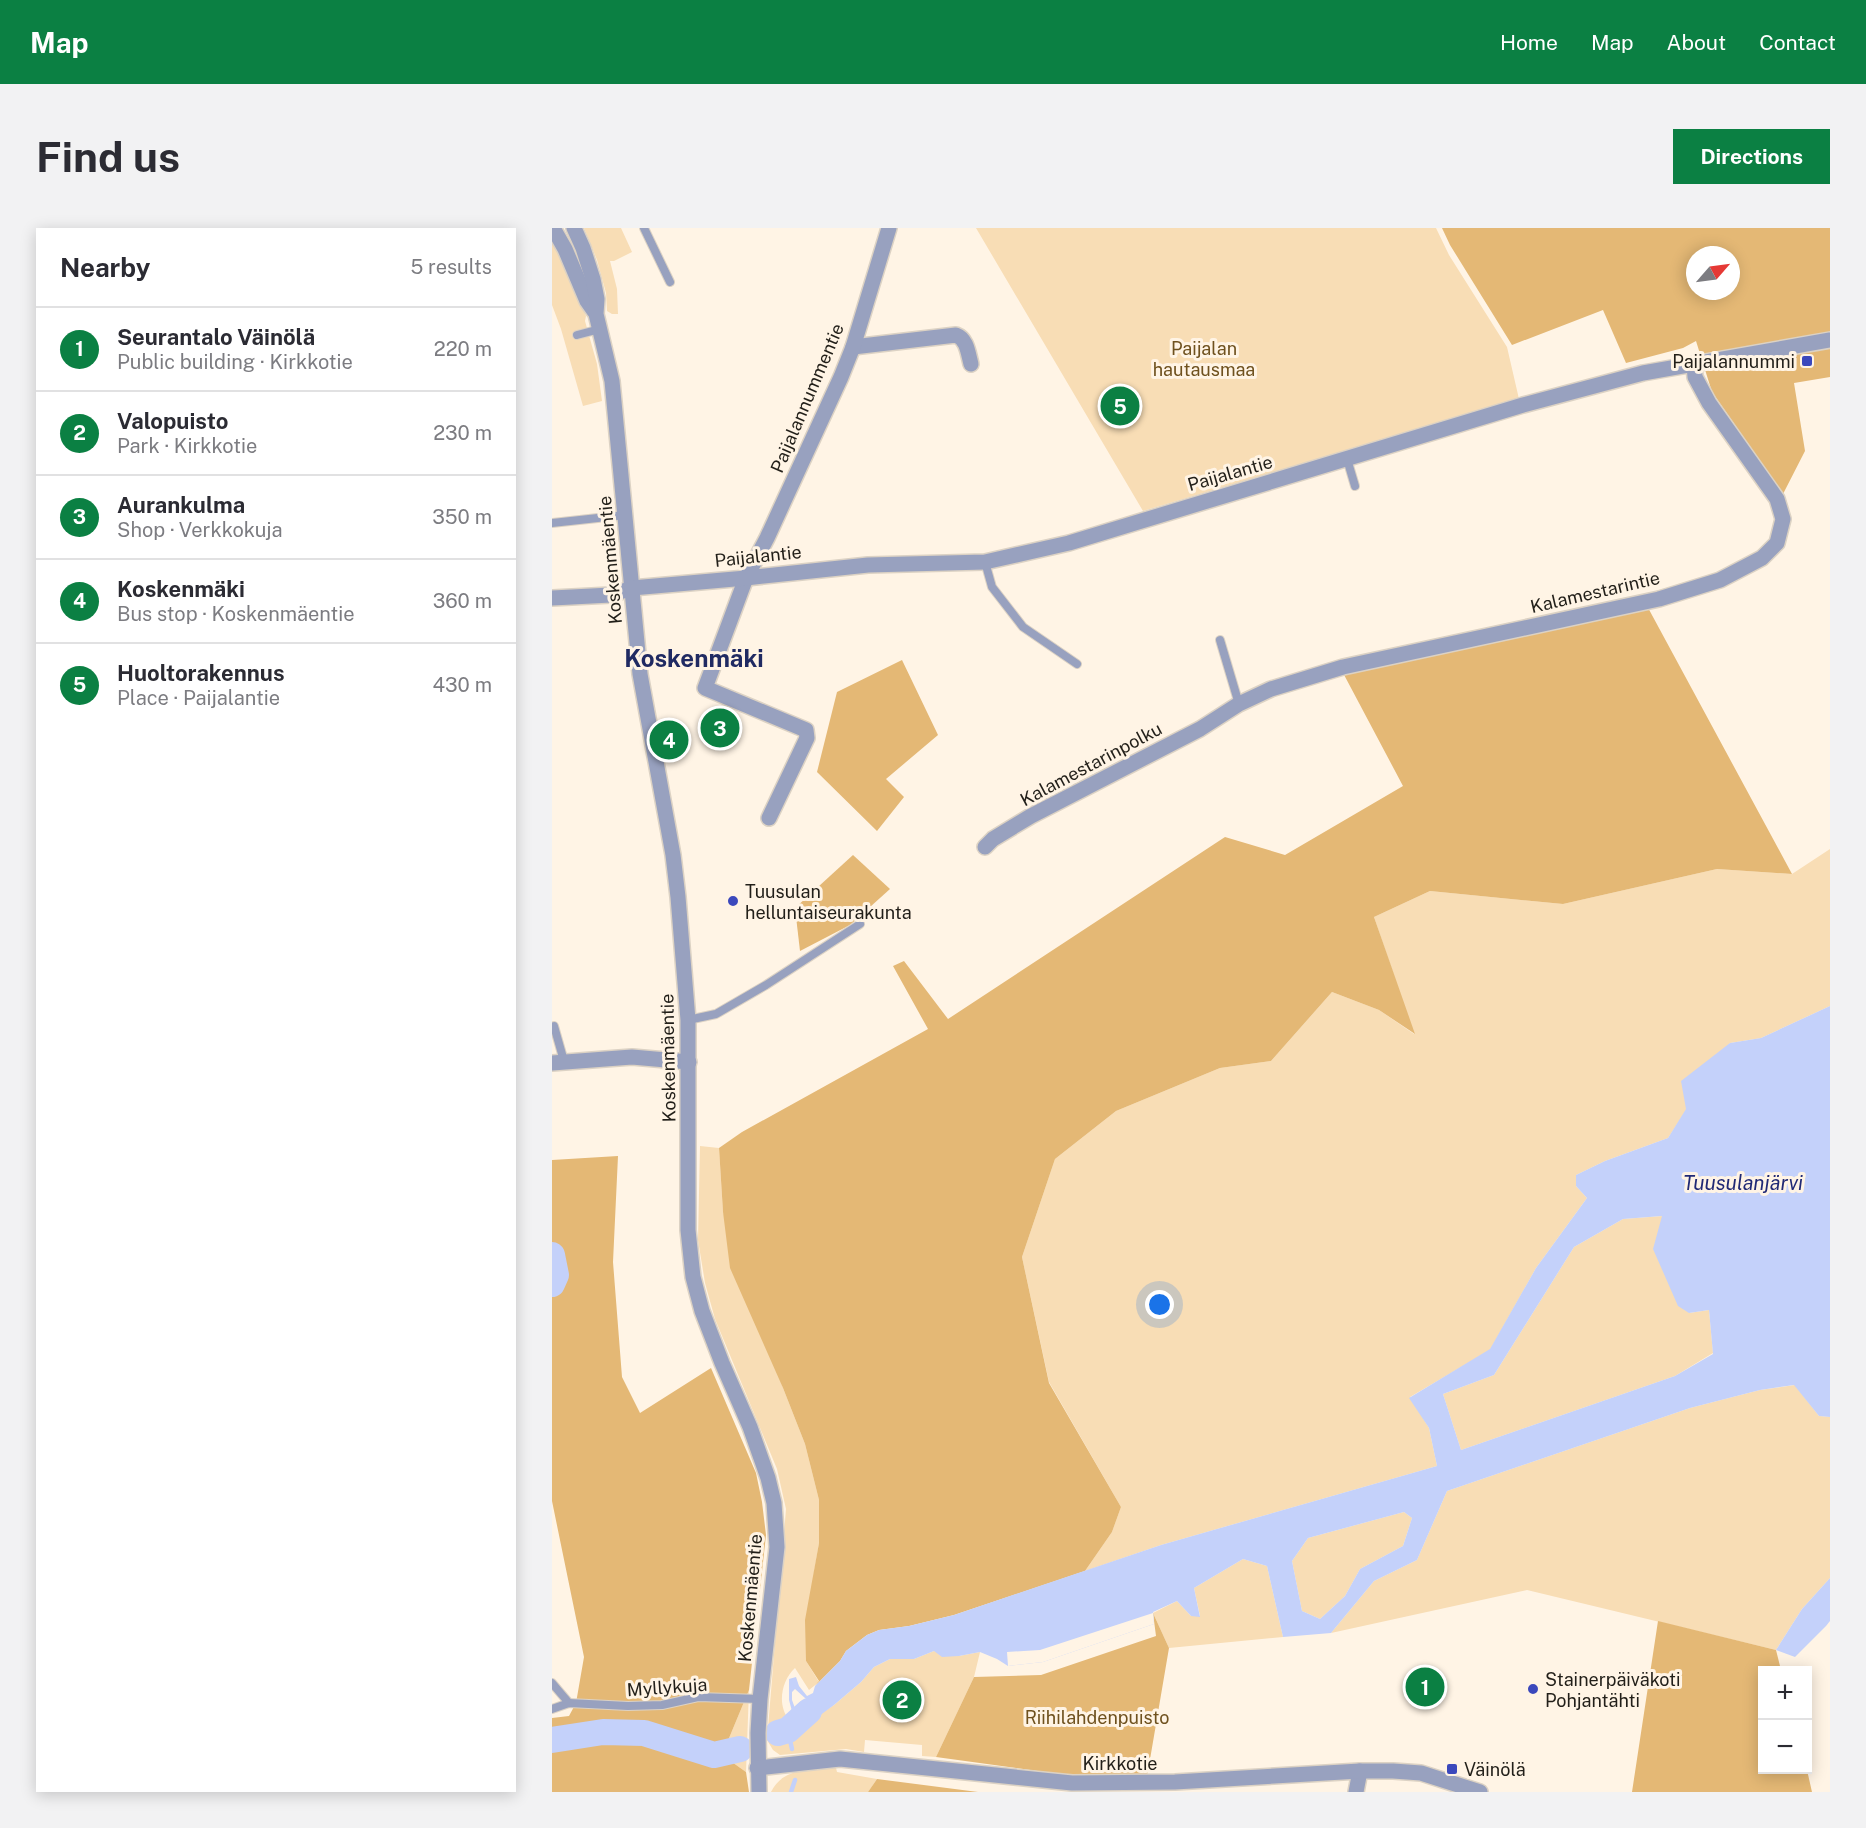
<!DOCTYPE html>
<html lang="en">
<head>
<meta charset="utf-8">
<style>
  body { margin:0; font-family:"Public Sans",sans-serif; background:#f2f2f3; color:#2b2b33 }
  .controls { position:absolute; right:18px; bottom:18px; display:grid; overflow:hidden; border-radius:0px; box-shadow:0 3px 15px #0003 }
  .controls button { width:54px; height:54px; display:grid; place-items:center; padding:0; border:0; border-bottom:2px solid #e1e1e2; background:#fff; color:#2b2b33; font:30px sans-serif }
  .compass { position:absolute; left:1134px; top:18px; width:54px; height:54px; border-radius:50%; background:#fff; box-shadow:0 3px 15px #0003; rotate:62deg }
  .you { position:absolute; left:608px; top:1077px; width:21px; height:21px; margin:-15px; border:4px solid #fff; border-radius:50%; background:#1a73e8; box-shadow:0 0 0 9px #1a73e833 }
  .badge { display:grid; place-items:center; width:39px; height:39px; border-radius:50%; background:#0b8043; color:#fff; font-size:20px; font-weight:700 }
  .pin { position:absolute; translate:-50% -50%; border:3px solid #fff; box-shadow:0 2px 6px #0006 }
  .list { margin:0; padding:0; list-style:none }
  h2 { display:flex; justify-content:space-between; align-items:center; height:78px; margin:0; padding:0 24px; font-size:26px }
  h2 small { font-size:20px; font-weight:400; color:#7c7c81 }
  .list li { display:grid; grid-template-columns:39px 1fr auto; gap:18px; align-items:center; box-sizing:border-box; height:84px; padding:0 24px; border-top:2px solid #e1e1e2 }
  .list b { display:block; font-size:22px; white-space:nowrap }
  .list p { margin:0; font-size:20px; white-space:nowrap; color:#7c7c81 }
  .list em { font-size:20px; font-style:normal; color:#7c7c81 }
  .map { position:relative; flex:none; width:1278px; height:1564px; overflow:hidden; border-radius:0px }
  header { display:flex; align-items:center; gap:36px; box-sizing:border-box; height:84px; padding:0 30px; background:#0b8043; color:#fff }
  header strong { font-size:28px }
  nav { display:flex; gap:33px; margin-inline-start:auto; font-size:21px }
  .intro { display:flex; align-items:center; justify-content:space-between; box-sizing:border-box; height:144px; padding:0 36px }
  h1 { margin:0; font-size:42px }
  .button { padding:15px 27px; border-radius:0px; background:#0b8043; color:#fff; font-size:21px; font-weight:700 }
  main { display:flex; gap:36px; padding:0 36px }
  aside { flex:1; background:#fff; border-radius:0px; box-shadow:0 3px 15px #0003 }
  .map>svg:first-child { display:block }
  .green { fill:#f8ddb5 }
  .forest { fill:#e4b875; fill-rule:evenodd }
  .water { fill:#c4d1fa; fill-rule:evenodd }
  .pier { fill:#fff4e5 }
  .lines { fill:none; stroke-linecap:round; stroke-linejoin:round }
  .stream { stroke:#c4d1fa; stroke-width:4.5 }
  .river { stroke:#c4d1fa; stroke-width:26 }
  .service-casing { stroke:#dcd2c4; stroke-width:10 }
  .minor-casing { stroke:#dcd2c4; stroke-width:18 }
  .tertiary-casing { stroke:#dcd2c4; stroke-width:18 }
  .service { stroke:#98a1bf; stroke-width:8 }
  .minor { stroke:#98a1bf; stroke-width:15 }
  .tertiary { stroke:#98a1bf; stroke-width:15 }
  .poi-dot { fill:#3b48bc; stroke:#fff4e5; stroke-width:2 }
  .labels { text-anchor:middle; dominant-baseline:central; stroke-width:6; stroke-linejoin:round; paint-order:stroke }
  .park-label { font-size:18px; fill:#6f511e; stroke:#fff4e5 }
  .poi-label { font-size:18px; fill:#221f19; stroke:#fff4e5; text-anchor:start }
  .street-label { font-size:18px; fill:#221f19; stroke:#fff4e5 }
  .water-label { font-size:20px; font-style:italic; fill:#212975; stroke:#fff4e5 }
  .district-label { font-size:24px; font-weight:bold; fill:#202a62; stroke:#fff4e5 }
</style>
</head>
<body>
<header>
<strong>Map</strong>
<nav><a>Home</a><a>Map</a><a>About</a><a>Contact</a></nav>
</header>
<div class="intro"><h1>Find us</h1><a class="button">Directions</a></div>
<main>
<aside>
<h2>Nearby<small>5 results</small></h2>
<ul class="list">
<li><span class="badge">1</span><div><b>Seurantalo Väinölä</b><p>Public building · Kirkkotie</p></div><em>220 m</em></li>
<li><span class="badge">2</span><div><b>Valopuisto</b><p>Park · Kirkkotie</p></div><em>230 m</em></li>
<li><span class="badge">3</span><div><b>Aurankulma</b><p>Shop · Verkkokuja</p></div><em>350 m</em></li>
<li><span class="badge">4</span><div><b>Koskenmäki</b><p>Bus stop · Koskenmäentie</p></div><em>360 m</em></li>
<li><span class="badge">5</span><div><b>Huoltorakennus</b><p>Place · Paijalantie</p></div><em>430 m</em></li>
</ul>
</aside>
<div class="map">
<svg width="1278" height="1564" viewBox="0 0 1278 1564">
  <rect width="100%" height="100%" fill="#fff4e5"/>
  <g class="green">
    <polygon points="32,0 69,0 80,24 62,33 58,33 65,61 66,86 60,86 55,83 54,65 45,32"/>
    <polygon points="424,0 884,0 897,27 955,119 967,171 591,283"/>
    <polygon points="0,7 34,88 33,93 45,136 50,173 31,178 9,101 0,77"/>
    <polygon points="1278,621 1278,778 1209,810 1178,815 1116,910 1053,933 1024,947 1024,958 1035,970 984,1040 938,1122 858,1169 877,1200 885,1238 609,1317 533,1343 560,1304 569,1279 497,1154 470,1029 503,931 564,883 668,840 719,833 780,764 827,782 862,806 822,689 878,663 1011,676 1165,641 1240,646"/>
    <path d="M148 918 167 920 171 984 231 1160 253 1216 267 1272V1315L262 1344 254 1433 267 1454 257 1462 243 1440C229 1453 225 1477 237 1492L233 1497 237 1507 282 1477 309 1454 322 1439 338 1431H362L382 1423 407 1428 428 1424 422 1449 384 1529 370 1528V1517L313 1512 312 1524 294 1521 228 1527 221 1522 215 1512 234 1281 225 1241 163 1091 153 1055 146 1012Z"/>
    <polygon points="1111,988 1137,1085 1157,1082 1161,1125 1123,1148 909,1222 891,1166 942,1147 1022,1019 1071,991"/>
    <polygon points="1243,1157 1267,1188 1278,1189 1278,1350 1250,1381 1224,1422 975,1362 779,1405 822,1353 865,1332 895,1263 1138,1180 1208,1162"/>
    <polygon points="852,1284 860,1290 851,1318 808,1341 793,1368 768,1391 750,1383 740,1333 756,1310"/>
    <polygon points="691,1331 715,1338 731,1409 617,1420 601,1385 625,1373 639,1388 648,1388 642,1360"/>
    <polygon points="197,1462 194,1544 170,1527"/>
    <path d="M278 1539 284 1540 285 1544 325 1551 316 1564H219C230 1541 255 1542 278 1539Z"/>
  </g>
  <g class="forest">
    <path d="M890 0H1278V149L1242 155 1253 223 1231 266 1160 164 1144 113 1131 120 1074 135 1051 82 960 117 898 17ZM1143 27H1179V63H1143Z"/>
    <polygon points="1094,376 1240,646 1165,641 1011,676 878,663 822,689 863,806 827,782 780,764 719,833 668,840 564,883 503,931 470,1029 497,1155 569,1279 560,1304 533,1343 402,1387 357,1398 327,1402 315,1407 294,1423 288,1433 263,1458 267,1453 254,1433 253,1392 267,1315 267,1272 253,1216 231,1160 178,1040 171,984 167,920 190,904 376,801 341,738 352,733 396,791 673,609 733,627 851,558 790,443"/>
    <polygon points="350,432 386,507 334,551 352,569 325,603 265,544 285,464"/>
    <polygon points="301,627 338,661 298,697 248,723 243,680"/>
    <polygon points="66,928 61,1034 70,1149 88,1185 159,1140 204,1245 210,1274 214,1307 197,1462 170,1527 194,1544 197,1564 0,1564 0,1490 17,1488 24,1475 32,1429 0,1273 0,932"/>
    <polygon points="601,1385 617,1420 595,1549 522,1548 384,1529 422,1449 489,1447 604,1408"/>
    <polygon points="1106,1393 1224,1422 1229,1442 1210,1442 1210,1542 1255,1542 1260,1564 1080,1564"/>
    <polygon points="325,1551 426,1564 316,1564"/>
  </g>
  <g class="water">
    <path d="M1278 778V1189L1267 1188 1242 1157 1208 1162 1138 1180 895 1263 865 1332 822 1353 779 1405 731 1409 715 1338 691 1331 642 1360 648 1389 639 1388 625 1373 601 1384 602 1396 491 1434 456 1438 445 1431 428 1424 407 1428 390 1429 382 1423 362 1431H338L322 1439 309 1454 282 1477 263 1491 250 1475 254 1471 253 1470 243 1461 240 1464V1472L244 1483 249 1480 260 1493 237 1507 229 1509 226 1507 227 1503 241 1487 237 1472V1451L244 1449 247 1458 255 1468 261 1465 263 1458 288 1433 294 1423 315 1407 327 1402 357 1398 402 1387 609 1317 885 1238 877 1200 857 1170 938 1121 984 1040 1035 970 1024 958V947L1053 933 1116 910 1134 881 1129 853 1178 815 1209 810ZM1110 988 1101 1021 1126 1078 1137 1085 1157 1082 1161 1126 1123 1148 909 1222 891 1166 942 1147 1022 1019 1071 991ZM852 1284 860 1290 851 1318 808 1341 793 1368 768 1391 750 1383 740 1333 756 1310Z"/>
    <polygon points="1278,1350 1278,1393 1274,1398 1243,1429 1224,1422 1250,1381"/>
  </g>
  <polygon class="pier" points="601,1385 602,1396 491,1434 456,1438 455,1424 488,1422"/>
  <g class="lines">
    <g class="stream">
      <polyline points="236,1503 240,1521"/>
      <polyline points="239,1564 243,1552"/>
    </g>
    <g class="river">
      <polyline points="0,1027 4,1047 0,1056"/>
      <polyline points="226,1505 236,1502 257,1483"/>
      <polyline points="0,1512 51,1504 92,1505 162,1527 188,1521"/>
    </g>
    <g class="service-casing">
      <g id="service">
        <polyline points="92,0 118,54"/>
        <polyline points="25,107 48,101"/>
        <polyline points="795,231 803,258"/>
        <polyline points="0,295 73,287"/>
        <polyline points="433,334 440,359 471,399 525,436"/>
        <polyline points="668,412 687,476"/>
        <polyline points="136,792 164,786 214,757 308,696"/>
        <polyline points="2,798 12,833"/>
        <polyline points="0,1455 17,1475"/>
        <polyline points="0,1481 17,1475 76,1478 110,1477 146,1469 208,1471"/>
      </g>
    </g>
    <g class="minor-casing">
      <g id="minor">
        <path d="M301 119 404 107C415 111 416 125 419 136"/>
        <polyline points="0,370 59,367 80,360"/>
        <polyline points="217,590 255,510 254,502 153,460 194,350 215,310 289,149 301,119 337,0"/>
        <polyline points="433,619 441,611 479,588 648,501 687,476 719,461 791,439 1107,371 1168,352 1210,330 1225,315 1231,291 1225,271 1157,175 1143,149 1142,137"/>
        <polyline points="0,835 80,829 137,834"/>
        <polyline points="804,1564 808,1543"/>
      </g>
    </g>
    <g class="tertiary-casing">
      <g id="tertiary">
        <polyline points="1,0 13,21 35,73 42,83"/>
        <polyline points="22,0 31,20 41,51 45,71 44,86 60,153 88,446 121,627 126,669 136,792 136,1002 141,1049 150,1083 170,1135 198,1199 216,1250 222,1275 225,1319 208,1471 206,1505 207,1564"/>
        <polyline points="80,360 194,350 316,337 433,334 517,315 971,177 1091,145 1278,112"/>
        <polyline points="205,1540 288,1531 520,1555 623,1554 808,1543 841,1543 869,1545 928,1564"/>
      </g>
    </g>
    <use href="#service" class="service"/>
    <use href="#minor" class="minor"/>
    <use href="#tertiary" class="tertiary"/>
  </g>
  <g class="poi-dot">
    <rect x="1249" y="127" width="12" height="12" rx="3"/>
    <circle cx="181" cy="673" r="6"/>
    <circle cx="981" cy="1461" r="6"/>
    <rect x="894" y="1535" width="12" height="12" rx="3"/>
  </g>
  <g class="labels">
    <g class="park-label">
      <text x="652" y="120">Paijalan<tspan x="652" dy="21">hautausmaa</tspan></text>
      <text x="545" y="1489">Riihilahdenpuisto</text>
    </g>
    <g class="poi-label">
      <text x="1243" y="133" text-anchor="end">Paijalannummi</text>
      <text x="193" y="663">Tuusulan<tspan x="193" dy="21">helluntaiseurakunta</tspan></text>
      <text x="993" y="1451">Stainerpäiväkoti<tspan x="993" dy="21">Pohjantähti</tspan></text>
      <text x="912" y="1541">Väinölä</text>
    </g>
    <g class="street-label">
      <text transform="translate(255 170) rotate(-67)">Paijalannummentie</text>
      <text transform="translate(678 245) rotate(-16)">Paijalantie</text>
      <text transform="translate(206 328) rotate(-6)">Paijalantie</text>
      <text transform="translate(58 332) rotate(-95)">Koskenmäentie</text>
      <text transform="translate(1043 364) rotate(-13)">Kalamestarintie</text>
      <text transform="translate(539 536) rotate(-28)">Kalamestarinpolku</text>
      <text transform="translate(116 830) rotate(-91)">Koskenmäentie</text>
      <text transform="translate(198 1370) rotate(-85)">Koskenmäentie</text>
      <text transform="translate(115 1459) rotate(-4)">Myllykuja</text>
      <text x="568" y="1535">Kirkkotie</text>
    </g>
    <g class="water-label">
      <text x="1191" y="955">Tuusulanjärvi</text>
    </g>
    <g class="district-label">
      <text x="142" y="430">Koskenmäki</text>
    </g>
  </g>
</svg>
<div class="controls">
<button>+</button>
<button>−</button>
</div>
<svg class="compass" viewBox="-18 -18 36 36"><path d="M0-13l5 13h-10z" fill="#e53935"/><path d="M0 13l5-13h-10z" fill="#7c7c81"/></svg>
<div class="you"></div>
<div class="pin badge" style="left:873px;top:1459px">1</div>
<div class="pin badge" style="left:350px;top:1472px">2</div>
<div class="pin badge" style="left:168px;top:500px">3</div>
<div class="pin badge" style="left:117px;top:512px">4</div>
<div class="pin badge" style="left:568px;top:178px">5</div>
</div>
</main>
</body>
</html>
